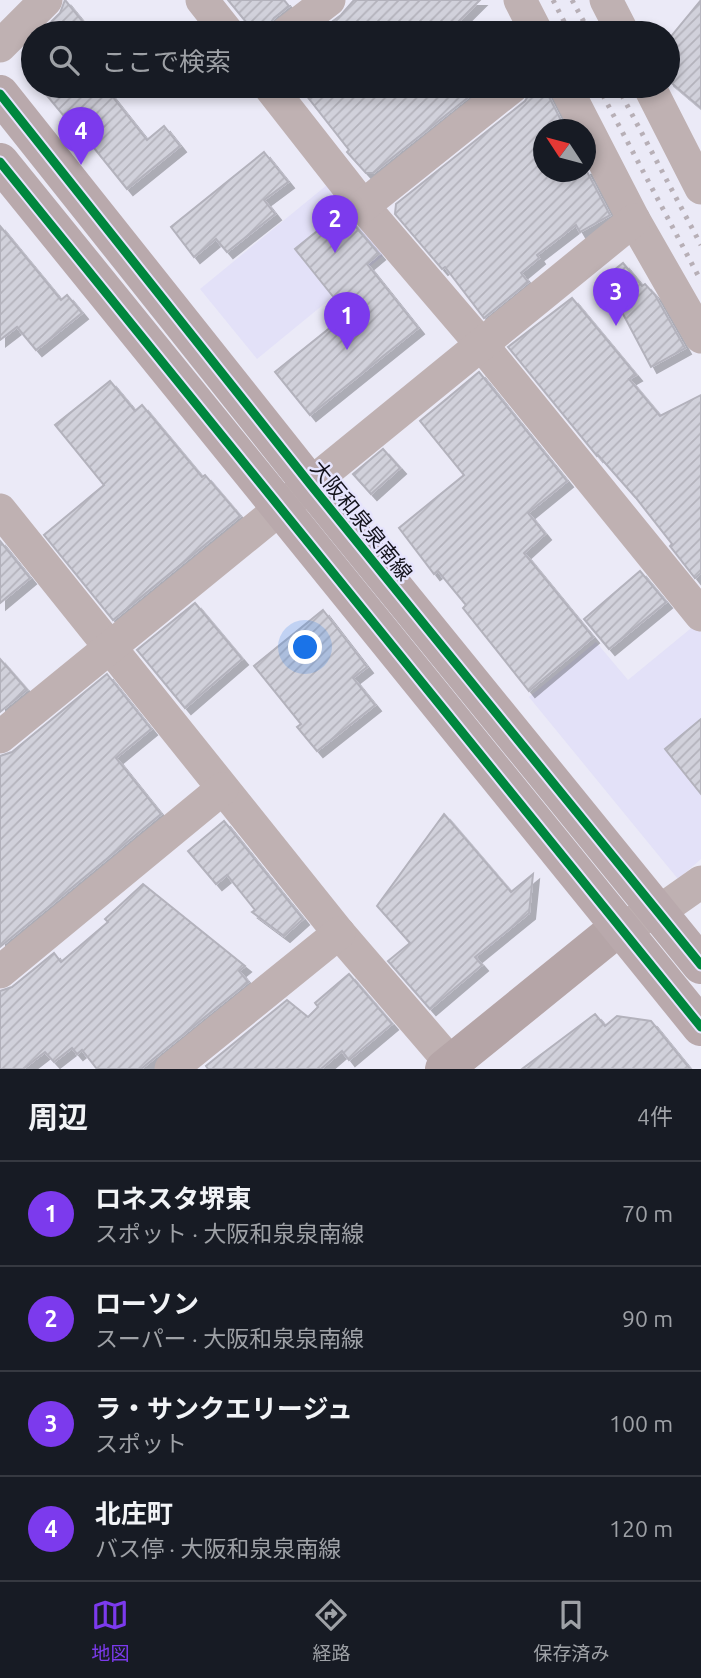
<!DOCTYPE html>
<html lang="ja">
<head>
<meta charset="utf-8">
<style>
  body { margin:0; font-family:Ubuntu,"Noto Sans JP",sans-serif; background:#20242c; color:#f1f3f6 }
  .compass { position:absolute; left:533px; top:119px; width:63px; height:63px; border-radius:50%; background:#171b24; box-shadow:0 4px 10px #0003; rotate:306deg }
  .you { position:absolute; left:306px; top:648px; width:24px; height:24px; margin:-18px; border:5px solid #fff; border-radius:50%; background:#1a73e8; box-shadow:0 0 0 10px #1a73e833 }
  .badge { display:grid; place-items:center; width:46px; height:46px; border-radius:50%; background:#7c3aed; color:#fff; font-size:23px; font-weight:700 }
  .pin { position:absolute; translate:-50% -58px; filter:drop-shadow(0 2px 4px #0008) }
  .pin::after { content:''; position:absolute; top:37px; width:24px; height:21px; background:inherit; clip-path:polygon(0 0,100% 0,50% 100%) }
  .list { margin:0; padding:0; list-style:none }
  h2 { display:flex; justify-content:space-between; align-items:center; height:91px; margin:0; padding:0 28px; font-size:30px }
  h2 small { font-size:23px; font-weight:400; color:#9ea1a6 }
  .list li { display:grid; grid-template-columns:46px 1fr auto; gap:21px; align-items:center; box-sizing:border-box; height:105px; padding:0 28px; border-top:2px solid #363941 }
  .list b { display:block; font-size:26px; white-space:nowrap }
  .list p { margin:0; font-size:23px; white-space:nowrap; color:#9ea1a6 }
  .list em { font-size:23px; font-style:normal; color:#9ea1a6 }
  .icon { flex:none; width:38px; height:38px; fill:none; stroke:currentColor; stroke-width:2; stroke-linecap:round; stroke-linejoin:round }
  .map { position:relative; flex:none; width:701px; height:1069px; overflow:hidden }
  .search { position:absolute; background:#171b24; box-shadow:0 4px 10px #0003; left:21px; right:21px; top:21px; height:77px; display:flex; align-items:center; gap:18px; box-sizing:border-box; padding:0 24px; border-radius:38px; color:#9ea1a6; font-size:26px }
  .sheet { height:511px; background:#171b24 }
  nav { display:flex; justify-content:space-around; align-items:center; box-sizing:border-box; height:98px; border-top:2px solid #363941; background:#171b24; font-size:19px; color:#9ea1a6 }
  nav a { display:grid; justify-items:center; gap:4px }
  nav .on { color:#7c3aed }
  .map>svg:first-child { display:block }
  .built { fill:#e3e1f8 }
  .building { fill:url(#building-hatch); stroke:#b3b2bc; stroke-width:2; filter:url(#shadow) }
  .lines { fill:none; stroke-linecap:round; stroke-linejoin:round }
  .street { stroke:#bfb1b2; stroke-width:33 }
  .secondary { stroke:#b5a5a7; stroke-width:38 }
  .primary { stroke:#b9a9ac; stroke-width:38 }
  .rail { stroke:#b7afb6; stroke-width:5; stroke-dasharray:3.5 7; stroke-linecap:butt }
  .cycleway-casing { stroke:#e6e4fd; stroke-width:13 }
  .cycleway { stroke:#00873e; stroke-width:9 }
  .labels { text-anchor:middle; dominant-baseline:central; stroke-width:5; stroke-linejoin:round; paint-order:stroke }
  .street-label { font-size:21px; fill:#13121b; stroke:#e6e4fd }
</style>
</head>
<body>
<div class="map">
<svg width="701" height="1069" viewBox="0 0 701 1069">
  <defs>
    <pattern id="building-hatch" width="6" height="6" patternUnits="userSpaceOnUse" patternTransform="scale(1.75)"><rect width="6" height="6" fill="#d1d1db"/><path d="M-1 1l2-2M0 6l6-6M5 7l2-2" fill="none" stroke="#b3b2bb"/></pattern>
    <filter id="shadow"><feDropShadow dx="6" dy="6" stdDeviation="0" flood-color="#0004"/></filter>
  </defs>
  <rect width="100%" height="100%" fill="#ebeaf7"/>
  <g class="built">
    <polygon points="333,180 390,250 257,359 200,289"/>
    <polygon points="695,625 701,632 701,859 678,879 529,697 596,642 628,680"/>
  </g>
  <g class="building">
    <polygon points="65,0 92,33 40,33 60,13"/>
    <polygon points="228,0 284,0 289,6 274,18 269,25 267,33 255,33"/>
    <polygon points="354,0 480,0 447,33 317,33 341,15"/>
    <polygon points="701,0 701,108 668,80 668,40"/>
    <polygon points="39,86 104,86 147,140 164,126 180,146 127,189 66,113 63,115"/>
    <polygon points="299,86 478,86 480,88 373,173 366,173 347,152 349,150"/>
    <polygon points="542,86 546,86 548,95 566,130 543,130 543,172 585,172 585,168 610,215 580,232 576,225 537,255 539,258 521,273 528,282 484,318 445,267 442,269 395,214 396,204 525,101 531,91"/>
    <polygon points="264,152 288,182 264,200 275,214 227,252 216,239 194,257 171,227"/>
    <polygon points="342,211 379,254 367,264 418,328 310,415 275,372 347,314 295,249"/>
    <polygon points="0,226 61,300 67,295 82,313 36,350 17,327 0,340"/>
    <polygon points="623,263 642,286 645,284 655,295 685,348 651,367 604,278"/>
    <polygon points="572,298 636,375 629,379 660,416 701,395 701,573 695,578 670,546 672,544 636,498 598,455 597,456 508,347"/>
    <polygon points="479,372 567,481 528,513 545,534 524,553 593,637 529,691 463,608 466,605 438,571 434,574 399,528 464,475 420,421"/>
    <polygon points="110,381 135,411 142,405 202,477 205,475 240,516 113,620 44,535 104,485 55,425"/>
    <polygon points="383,449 400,468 371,494 353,474"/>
    <polygon points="0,541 30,578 0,603"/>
    <polygon points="640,571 666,602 609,649 584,619"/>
    <polygon points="195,603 242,659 185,708 137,650"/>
    <polygon points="323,610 367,667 353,678 375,705 317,751 297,727 301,724 254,666"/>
    <polygon points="0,659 27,690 0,712"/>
    <polygon points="107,674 151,729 116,758 161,814 0,947 0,756 12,752"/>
    <polygon points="701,719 701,794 665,749"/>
    <polygon points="444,814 511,892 533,874 529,913 475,957 482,965 430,1009 388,961 410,943 377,906"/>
    <polygon points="224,821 303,919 284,936 252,912 255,910 227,875 216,884 188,851"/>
    <polygon points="143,884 245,966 239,971 248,982 141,1069 97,1069 82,1050 77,1054 72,1048 54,1062 45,1052 23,1069 0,1069 0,991 12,987 54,953 61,962 108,922 105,919"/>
    <polygon points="349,974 392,1024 349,1060 342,1051 321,1069 208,1069 206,1066 287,1000 308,1017 318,1007 315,1003"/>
    <polygon points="595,1014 605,1026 617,1016 651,1021 690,1069 522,1069"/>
  </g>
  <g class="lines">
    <g class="street">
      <polyline points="202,0 228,33"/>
      <polyline points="520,0 537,33"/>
      <polyline points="606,0 623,33"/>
      <polyline points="286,33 329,0"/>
      <polyline points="0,46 46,0"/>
      <polyline points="269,86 363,206 481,344 701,615"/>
      <polyline points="565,86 634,220 701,337"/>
      <polyline points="649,86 701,188"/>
      <polyline points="363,206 513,86"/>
      <polyline points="0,510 339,933 456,1069"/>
      <polyline points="0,737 634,220"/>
      <polyline points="619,927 657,913 701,882"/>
      <polyline points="0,972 222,789"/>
      <polyline points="171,1069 339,933"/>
    </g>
    <polyline class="secondary" points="444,1069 619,927"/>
    <g class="primary">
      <polyline points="0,94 310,484 701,965"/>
      <polyline points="0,162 701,1027"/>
    </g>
    <g class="rail">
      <polyline points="553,0 570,33"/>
      <polyline points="572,0 590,33"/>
      <polyline points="598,86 701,281"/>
      <polyline points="617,86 701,245"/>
    </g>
    <g class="cycleway-casing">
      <g id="cycleway">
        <polyline points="0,94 310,484 701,965"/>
        <polyline points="0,162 701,1027"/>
      </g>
    </g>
    <use href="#cycleway" class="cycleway"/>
  </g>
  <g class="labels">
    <g class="street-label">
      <text transform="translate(362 520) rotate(51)">大阪和泉泉南線</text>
    </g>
  </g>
</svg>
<svg class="compass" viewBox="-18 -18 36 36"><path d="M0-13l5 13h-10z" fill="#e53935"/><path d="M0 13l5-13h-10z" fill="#9ea1a6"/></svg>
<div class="you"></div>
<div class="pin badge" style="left:347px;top:350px">1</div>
<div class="pin badge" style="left:335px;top:253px">2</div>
<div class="pin badge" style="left:616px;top:326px">3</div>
<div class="pin badge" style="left:81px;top:165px">4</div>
<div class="search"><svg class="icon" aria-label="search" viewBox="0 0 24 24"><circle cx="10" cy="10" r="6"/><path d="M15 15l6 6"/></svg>ここで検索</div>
</div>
<section class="sheet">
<h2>周辺<small>4件</small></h2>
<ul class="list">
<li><span class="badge">1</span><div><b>ロネスタ堺東</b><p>スポット · 大阪和泉泉南線</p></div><em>70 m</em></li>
<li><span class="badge">2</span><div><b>ローソン</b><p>スーパー · 大阪和泉泉南線</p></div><em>90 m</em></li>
<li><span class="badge">3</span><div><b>ラ・サンクエリージュ</b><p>スポット</p></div><em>100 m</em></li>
<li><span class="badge">4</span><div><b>北庄町</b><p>バス停 · 大阪和泉泉南線</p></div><em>120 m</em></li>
</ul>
</section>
<nav>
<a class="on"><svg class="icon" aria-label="map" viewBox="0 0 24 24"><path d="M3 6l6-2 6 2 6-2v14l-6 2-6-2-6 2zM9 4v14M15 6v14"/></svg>地図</a>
<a><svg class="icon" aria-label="directions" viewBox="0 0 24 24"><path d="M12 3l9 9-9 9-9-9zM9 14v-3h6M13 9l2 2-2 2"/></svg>経路</a>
<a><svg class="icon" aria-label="saved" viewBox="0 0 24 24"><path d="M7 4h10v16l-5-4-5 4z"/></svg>保存済み</a>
</nav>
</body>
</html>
